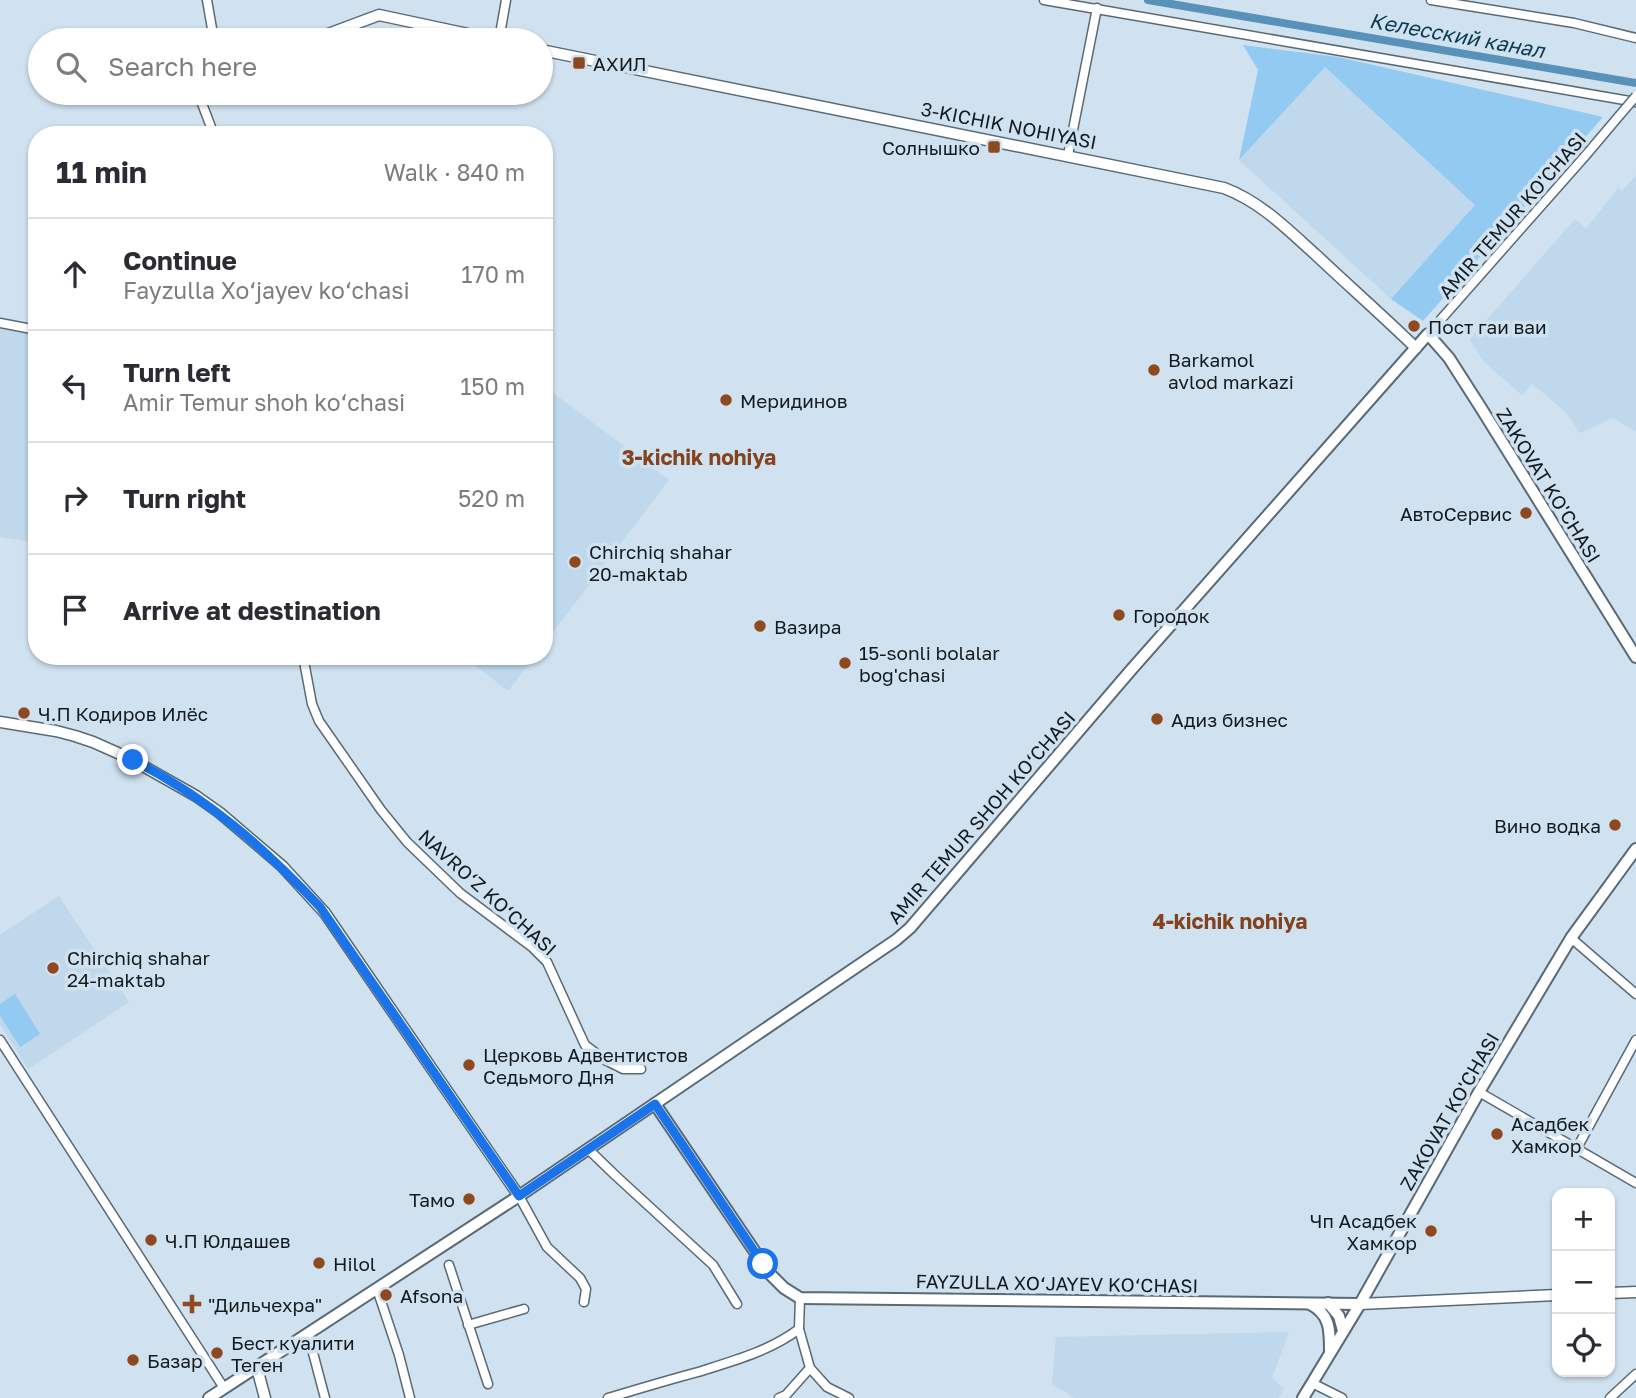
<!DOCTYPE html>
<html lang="en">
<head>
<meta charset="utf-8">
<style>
  body { margin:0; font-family:"Golos Text",sans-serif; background:#f2f2f3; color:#2b2b33 }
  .controls { position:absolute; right:21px; bottom:21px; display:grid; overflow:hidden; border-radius:14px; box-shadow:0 2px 5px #0004 }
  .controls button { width:63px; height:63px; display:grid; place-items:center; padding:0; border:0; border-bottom:2px solid #e1e1e2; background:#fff; color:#2b2b33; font:35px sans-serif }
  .stop { position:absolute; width:21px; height:21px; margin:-16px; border:5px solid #1a73e8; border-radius:50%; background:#fff }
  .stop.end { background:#1a73e8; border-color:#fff; box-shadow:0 2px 7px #0008 }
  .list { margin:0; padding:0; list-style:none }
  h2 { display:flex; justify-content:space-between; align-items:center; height:91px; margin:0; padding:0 28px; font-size:30px }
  h2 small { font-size:23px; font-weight:400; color:#7c7c81 }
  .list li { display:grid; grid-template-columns:46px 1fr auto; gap:21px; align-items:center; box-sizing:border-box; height:112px; padding:0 28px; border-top:2px solid #e1e1e2 }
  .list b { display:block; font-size:26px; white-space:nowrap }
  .list p { margin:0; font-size:23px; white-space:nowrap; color:#7c7c81 }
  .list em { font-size:23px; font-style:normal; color:#7c7c81 }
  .icon { flex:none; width:38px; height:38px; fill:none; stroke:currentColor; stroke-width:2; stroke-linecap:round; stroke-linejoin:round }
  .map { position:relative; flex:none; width:1636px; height:1398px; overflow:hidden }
  .search { position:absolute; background:#fff; box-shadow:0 2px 5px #0004; left:28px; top:28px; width:525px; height:77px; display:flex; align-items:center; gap:18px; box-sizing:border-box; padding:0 24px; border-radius:38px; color:#7c7c81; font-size:26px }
  .panel { position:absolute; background:#fff; box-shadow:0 2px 5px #0004; left:28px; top:126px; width:525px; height:539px; border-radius:28px }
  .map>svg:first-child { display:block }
  .built { fill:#bfd8eb }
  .green { fill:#92caf1 }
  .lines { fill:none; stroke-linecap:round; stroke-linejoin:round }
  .canal { stroke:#5892b9; stroke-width:8 }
  .minor-casing { stroke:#596975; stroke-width:11 }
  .tertiary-casing { stroke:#596975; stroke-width:13 }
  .secondary-casing { stroke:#596975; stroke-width:14 }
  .minor { stroke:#fff; stroke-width:8 }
  .tertiary { stroke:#fff; stroke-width:10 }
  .secondary { stroke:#fff; stroke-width:10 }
  .minor-bridge-casing { stroke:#596975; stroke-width:11; stroke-linecap:butt }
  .minor-bridge { stroke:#fff; stroke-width:8 }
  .route { stroke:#1a73e8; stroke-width:9 }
  .poi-dot { fill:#8f4921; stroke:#d0e2f0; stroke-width:2.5 }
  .labels { text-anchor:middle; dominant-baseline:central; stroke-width:7; stroke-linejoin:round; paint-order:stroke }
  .poi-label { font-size:19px; fill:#141b20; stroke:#d0e2f0; text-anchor:start }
  .street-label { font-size:19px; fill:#141b20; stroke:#d0e2f0 }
  .water-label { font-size:21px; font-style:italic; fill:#0b3b56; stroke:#d0e2f0 }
  .neighbourhood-label { font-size:21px; font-weight:bold; fill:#83431f; stroke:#d0e2f0 }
</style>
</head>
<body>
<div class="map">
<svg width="1636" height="1398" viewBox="0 0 1636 1398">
  <rect width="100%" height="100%" fill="#d0e2f0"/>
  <g class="built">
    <polygon points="1325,67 1475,205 1391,299 1239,160"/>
    <polygon points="1636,175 1636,432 1613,418 1580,433 1566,412 1532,384 1522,395 1483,361 1470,339 1575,219 1586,229 1618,188 1622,191"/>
    <polygon points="0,321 37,328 37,543 0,537"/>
    <polygon points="544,386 669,480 544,644"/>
    <polygon points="463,656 535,656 508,691"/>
    <polygon points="59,896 129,1002 28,1069 0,1024 0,935"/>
    <polygon points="1289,1332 1272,1378 1284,1389 1278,1398 1075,1398 1052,1384 1056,1337"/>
  </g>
  <g class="green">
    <polygon points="1243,45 1338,57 1603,117 1423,321 1391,299 1475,205 1325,67 1239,160 1258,70"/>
    <polygon points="15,994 40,1034 20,1047 0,1016 0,1004"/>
  </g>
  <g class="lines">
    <polyline class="canal" points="1148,0 1636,83"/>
    <g class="minor-casing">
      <g id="minor">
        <polyline points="207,0 214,40"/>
        <polyline points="1044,0 1636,102"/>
        <polyline points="1431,0 1574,23 1636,38"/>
        <polyline points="499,40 506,0"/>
        <polyline points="198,93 214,135"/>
        <polyline points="1068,155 1097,8"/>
        <polyline points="0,323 37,330"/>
        <polyline points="1428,334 1586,155 1619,116"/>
        <polyline points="303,656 312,704 319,721 381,810 407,842 460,893 532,947 547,962 585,1045 605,1060 623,1069 641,1069"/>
        <polyline points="1571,938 1636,994"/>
        <polyline points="0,1040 224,1388"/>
        <polyline points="1479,1092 1636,1183"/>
        <polyline points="1577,1148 1636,1040"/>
        <polyline points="588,1149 616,1176 713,1265 737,1304"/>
        <polyline points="519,1196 547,1247 580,1278 586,1289 584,1302"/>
        <polyline points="449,1265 488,1384"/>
        <polyline points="377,1289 399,1355 410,1398"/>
        <polyline points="468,1325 524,1309"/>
        <polyline points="308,1334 325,1398"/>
        <polyline points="810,1368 827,1387 849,1398"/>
        <polyline points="1312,1383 1342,1398"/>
        <path d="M608 1398C638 1389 668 1380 698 1372 733 1361 770 1351 799 1329L800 1298"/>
        <polyline points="779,1398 786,1395 810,1368 799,1329"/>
        <polyline points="1610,1398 1636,1374"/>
      </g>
    </g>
    <g class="tertiary-casing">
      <g id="tertiary">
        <polyline points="312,40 379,15 496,40"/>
        <path d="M541 50 1224 188C1261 202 1287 229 1316 255 1349 286 1383 316 1416 348"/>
        <polyline points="0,722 56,731 75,736 93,742 129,758 196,796 220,813 282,866 325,913 519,1196"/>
        <polyline points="1610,1293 1636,1292"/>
        <polyline points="1360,1304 1557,1295"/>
        <polyline points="257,1368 265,1398"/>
      </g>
    </g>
    <g class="secondary-casing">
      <g id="secondary">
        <polyline points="655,1104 770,1274 784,1288 800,1298 1360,1304"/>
        <polyline points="1328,1303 1339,1316 1343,1331"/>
        <path d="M1310 1304C1330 1314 1330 1330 1330 1350"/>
        <polyline points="209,1398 519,1196 896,940 910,928 1131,670 1428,334 1449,358 1481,408 1636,657"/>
        <polyline points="1303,1398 1360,1304 1479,1092 1571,938 1636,849"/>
      </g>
    </g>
    <use href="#minor" class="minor"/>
    <use href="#tertiary" class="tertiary"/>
    <use href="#secondary" class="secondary"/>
    <g class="minor-bridge-casing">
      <polyline id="minor-bridge" points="1619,116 1636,96"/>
    </g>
    <use href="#minor-bridge" class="minor-bridge"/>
  </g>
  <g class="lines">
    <path class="route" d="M133 760C209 799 262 846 320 907L519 1196 655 1104 763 1264"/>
  </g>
  <g class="poi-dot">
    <rect x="572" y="56" width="14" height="14" rx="3.5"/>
    <rect x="987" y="140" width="14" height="14" rx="3.5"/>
    <circle cx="1414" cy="326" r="7"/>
    <circle cx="1154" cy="370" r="7"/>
    <circle cx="726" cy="400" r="7"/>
    <circle cx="1526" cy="513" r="7"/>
    <circle cx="575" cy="562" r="7"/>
    <circle cx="1119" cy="615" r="7"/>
    <circle cx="760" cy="626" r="7"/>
    <circle cx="845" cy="663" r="7"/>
    <circle cx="24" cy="713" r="7"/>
    <circle cx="1157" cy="719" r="7"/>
    <circle cx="1615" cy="825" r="7"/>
    <circle cx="53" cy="968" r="7"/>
    <circle cx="469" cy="1065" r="7"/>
    <circle cx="1497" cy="1134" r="7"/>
    <circle cx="469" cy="1199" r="7"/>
    <circle cx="1431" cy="1231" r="7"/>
    <circle cx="151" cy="1240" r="7"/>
    <circle cx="319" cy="1263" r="7"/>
    <circle cx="386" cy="1295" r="7"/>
    <path d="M188.5 1293.5h7v7h7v7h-7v7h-7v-7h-7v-7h7z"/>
    <circle cx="217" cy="1353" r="7"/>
    <circle cx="133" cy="1360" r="7"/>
  </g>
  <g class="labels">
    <g class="poi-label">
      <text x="593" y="63">АХИЛ</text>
      <text x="980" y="147" text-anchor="end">Солнышко</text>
      <text x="1428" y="326">Пост гаи ваи</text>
      <text x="1168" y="359">Barkamol<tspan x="1168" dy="22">avlod markazi</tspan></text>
      <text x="740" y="400">Меридинов</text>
      <text x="1512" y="513" text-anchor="end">АвтоСервис</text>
      <text x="589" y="551">Chirchiq shahar<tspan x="589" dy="22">20-maktab</tspan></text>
      <text x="1133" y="615">Городок</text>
      <text x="774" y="626">Вазира</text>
      <text x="859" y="652">15-sonli bolalar<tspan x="859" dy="22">bog'chasi</tspan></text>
      <text x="38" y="713">Ч.П Кодиров Илёс</text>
      <text x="1171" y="719">Адиз бизнес</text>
      <text x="1601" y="825" text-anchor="end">Вино водка</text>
      <text x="67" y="957">Chirchiq shahar<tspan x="67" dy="22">24-maktab</tspan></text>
      <text x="483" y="1054">Церковь Адвентистов<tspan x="483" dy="22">Седьмого Дня</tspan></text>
      <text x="1511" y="1123">Асадбек<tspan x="1511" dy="22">Хамкор</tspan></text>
      <text x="455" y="1199" text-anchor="end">Тамо</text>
      <text x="1417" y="1220" text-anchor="end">Чп Асадбек<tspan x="1417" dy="22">Хамкор</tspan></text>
      <text x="165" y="1240">Ч.П Юлдашев</text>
      <text x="333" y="1263">Hilol</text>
      <text x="400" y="1295">Afsona</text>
      <text x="208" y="1304">"Дильчехра"</text>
      <text x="231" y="1342">Бест куалити<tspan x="231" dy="22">Теген</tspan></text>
      <text x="147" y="1360">Базар</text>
    </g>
    <g class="street-label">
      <text transform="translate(1009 125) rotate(11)">3-KICHIK NOHIYASI</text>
      <text transform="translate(1512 215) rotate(-49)">AMIR TEMUR KO'CHASI</text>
      <text transform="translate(1549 485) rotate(58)">ZAKOVAT KO'CHASI</text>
      <text transform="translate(981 817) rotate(-49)">AMIR TEMUR SHOH KO‘CHASI</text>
      <text transform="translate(488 892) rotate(42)">NAVRO‘Z KO‘CHASI</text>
      <text transform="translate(1449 1111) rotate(-60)">ZAKOVAT KO'CHASI</text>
      <text transform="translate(1057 1283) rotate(1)">FAYZULLA XO‘JAYEV KO‘CHASI</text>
    </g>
    <g class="water-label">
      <text transform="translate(1457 35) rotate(10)">Келесский канал</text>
    </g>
    <g class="neighbourhood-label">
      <text x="699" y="457">3-kichik nohiya</text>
      <text x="1230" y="921">4-kichik nohiya</text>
    </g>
  </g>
</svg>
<div class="controls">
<button>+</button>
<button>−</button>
<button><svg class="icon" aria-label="locate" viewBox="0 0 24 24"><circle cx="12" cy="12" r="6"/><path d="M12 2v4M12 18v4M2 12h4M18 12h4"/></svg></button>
</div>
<div class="stop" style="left:763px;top:1264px"></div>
<div class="stop end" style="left:133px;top:760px"></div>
<div class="search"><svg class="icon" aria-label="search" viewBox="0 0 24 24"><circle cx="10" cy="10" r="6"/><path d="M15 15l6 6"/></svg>Search here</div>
<section class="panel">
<h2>11 min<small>Walk · 840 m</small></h2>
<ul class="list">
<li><svg class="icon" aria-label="ahead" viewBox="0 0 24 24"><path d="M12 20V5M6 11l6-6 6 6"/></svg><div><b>Continue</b><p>Fayzulla Xo‘jayev ko‘chasi</p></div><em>170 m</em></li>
<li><svg class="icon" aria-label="left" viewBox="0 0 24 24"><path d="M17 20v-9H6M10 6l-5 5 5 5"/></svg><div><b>Turn left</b><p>Amir Temur shoh ko‘chasi</p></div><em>150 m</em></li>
<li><svg class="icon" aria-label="right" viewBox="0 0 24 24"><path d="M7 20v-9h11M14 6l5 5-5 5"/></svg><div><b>Turn right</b></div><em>520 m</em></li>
<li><svg class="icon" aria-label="arrive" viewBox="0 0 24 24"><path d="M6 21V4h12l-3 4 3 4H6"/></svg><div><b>Arrive at destination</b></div></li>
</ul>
</section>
</div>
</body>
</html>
